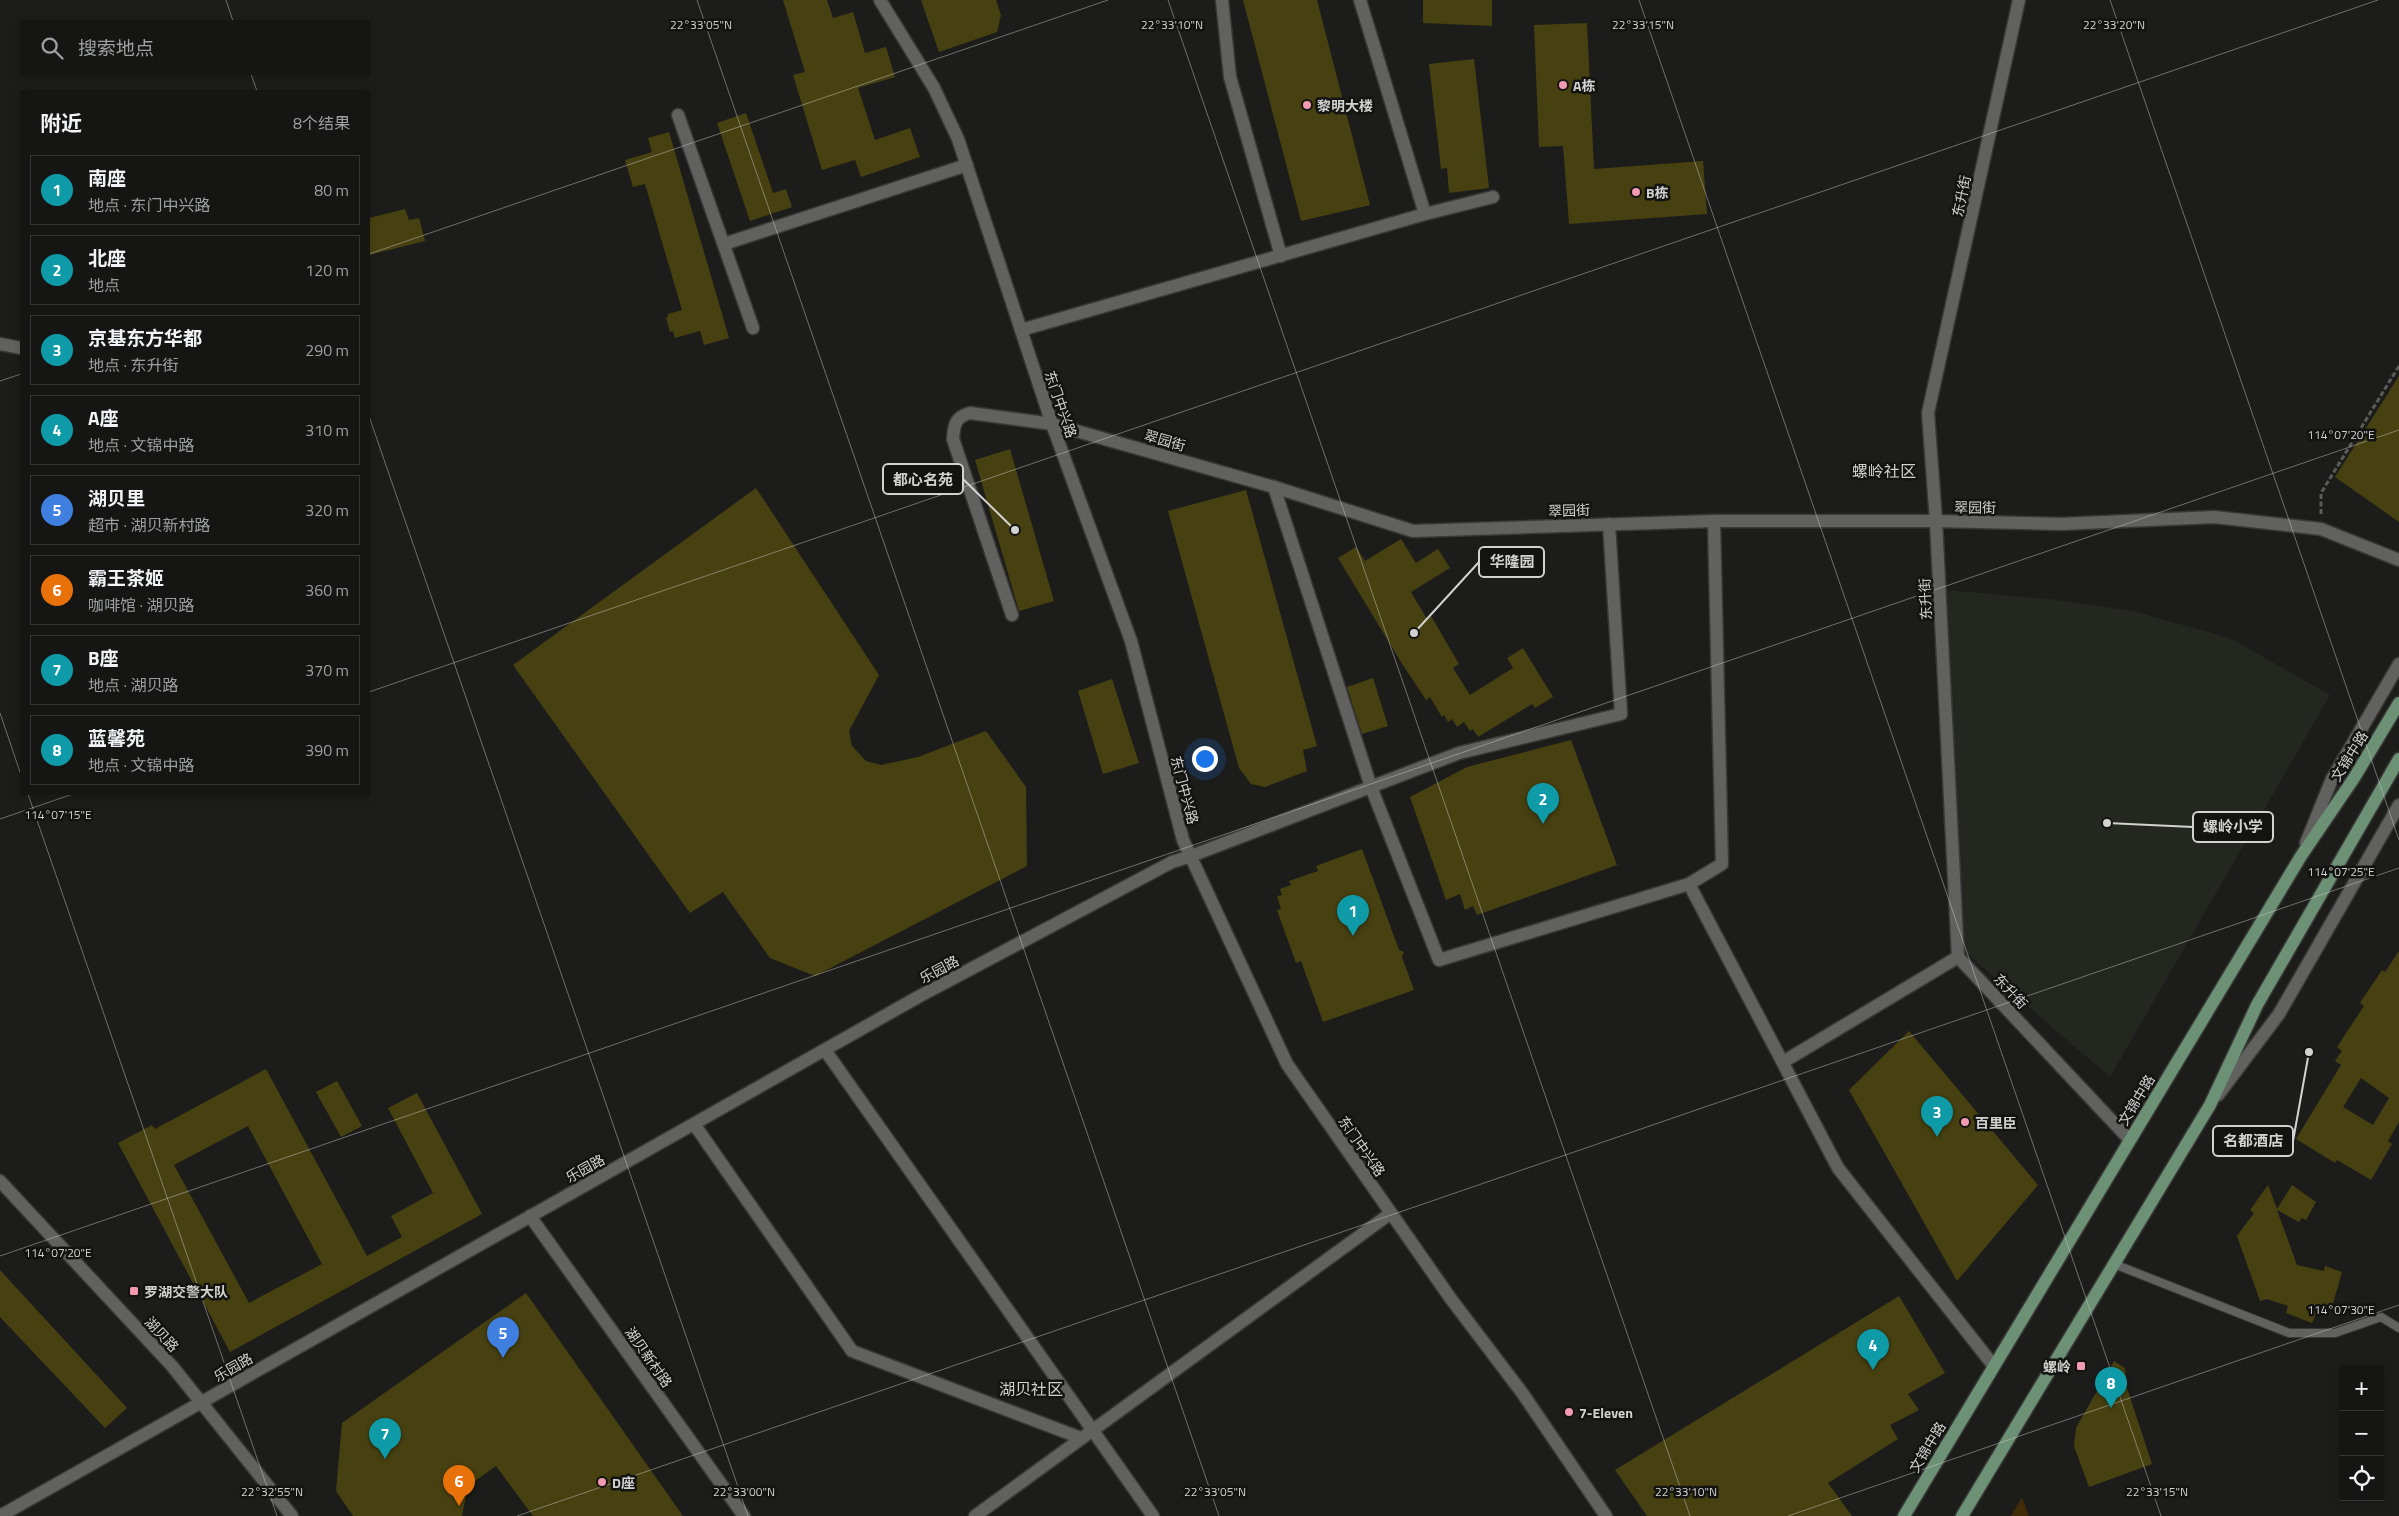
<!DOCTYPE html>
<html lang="zh">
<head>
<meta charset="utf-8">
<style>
  body { margin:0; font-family:"Titillium Web","Noto Sans SC",sans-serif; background:#222322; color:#f1f3f6 }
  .controls { position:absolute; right:15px; bottom:15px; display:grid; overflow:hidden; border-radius:0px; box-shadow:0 2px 8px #0003 }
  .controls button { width:45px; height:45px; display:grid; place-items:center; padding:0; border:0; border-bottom:1px solid #343534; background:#151614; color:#f1f3f6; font:25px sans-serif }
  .you { position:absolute; left:1204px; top:758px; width:18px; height:18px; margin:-12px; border:4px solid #fff; border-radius:50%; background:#1a73e8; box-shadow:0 0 0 8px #1a73e833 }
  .badge { display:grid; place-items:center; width:32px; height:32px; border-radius:50%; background:#7c3aed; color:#fff; font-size:16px; font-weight:700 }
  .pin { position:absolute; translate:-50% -41px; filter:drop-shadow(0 1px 2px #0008) }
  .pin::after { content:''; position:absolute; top:26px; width:18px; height:15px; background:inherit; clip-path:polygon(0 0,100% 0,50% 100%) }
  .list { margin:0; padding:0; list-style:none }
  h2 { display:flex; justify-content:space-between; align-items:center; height:65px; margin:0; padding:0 20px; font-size:21px }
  h2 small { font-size:16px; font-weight:400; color:#9d9fa0 }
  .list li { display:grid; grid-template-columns:32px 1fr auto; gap:15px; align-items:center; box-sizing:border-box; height:70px; margin:0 10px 10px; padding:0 10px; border:1px solid #343534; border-radius:0px }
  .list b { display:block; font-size:19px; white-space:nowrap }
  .list p { margin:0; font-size:16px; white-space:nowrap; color:#9d9fa0 }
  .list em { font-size:16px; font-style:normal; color:#9d9fa0 }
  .icon { flex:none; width:28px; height:28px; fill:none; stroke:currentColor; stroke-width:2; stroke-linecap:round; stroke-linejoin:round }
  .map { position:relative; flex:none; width:2399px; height:1516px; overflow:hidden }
  .search { position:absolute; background:#151614; box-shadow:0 2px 8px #0003; left:20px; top:20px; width:350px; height:55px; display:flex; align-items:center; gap:12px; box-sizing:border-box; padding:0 18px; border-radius:0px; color:#9d9fa0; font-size:19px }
  .panel { position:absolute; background:#151614; box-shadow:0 2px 8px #0003; left:20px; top:90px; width:350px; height:705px; border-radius:0px }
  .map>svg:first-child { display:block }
  .built { fill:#242720 }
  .green { fill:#402c07 }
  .building { fill:#474111; fill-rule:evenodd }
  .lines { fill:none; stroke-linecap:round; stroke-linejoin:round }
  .service-casing { stroke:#383937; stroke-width:10 }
  .pedestrian-casing { stroke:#383937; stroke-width:15 }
  .minor-casing { stroke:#383937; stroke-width:15 }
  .tertiary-casing { stroke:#383937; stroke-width:15 }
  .primary-casing { stroke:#383937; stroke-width:15 }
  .path { stroke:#5b5c5a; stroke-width:3; stroke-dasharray:5 2.5; stroke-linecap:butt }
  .service { stroke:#616260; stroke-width:8 }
  .pedestrian { stroke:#616260; stroke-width:12 }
  .minor { stroke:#616260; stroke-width:12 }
  .tertiary { stroke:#616260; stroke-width:12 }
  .primary { stroke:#6d9175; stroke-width:12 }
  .ticks { fill:none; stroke:#d2d3d1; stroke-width:1; stroke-opacity:0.45 }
  .poi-dot { fill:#f29aaf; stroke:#131412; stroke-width:2 }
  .labels { text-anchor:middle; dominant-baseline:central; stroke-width:5; stroke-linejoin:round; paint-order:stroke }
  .poi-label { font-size:14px; font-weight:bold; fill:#d2d3d1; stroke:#131412; text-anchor:start }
  .street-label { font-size:14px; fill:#d2d3d1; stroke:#131412 }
  .quarter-label { font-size:16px; fill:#d0d1ce; stroke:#131412 }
  .ticks-label { font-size:12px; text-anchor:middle; fill:#d2d3d1; stroke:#131412; stroke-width:5; stroke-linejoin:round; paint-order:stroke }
  .leader { fill:none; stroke:#d2d3d1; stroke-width:2 }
  .callout-dot { fill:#d2d3d1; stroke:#131412; stroke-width:2 }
  .callout { fill:#131412; stroke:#d2d3d1; stroke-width:2 }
  .callout-label { font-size:15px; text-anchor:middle; font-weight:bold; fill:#d2d3d1 }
</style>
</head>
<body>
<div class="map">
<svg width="2399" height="1516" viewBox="0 0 2399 1516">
  <rect width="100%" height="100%" fill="#1c1d1b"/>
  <polygon class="built" points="1946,590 2049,599 2133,611 2230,638 2330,695 2110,1077 1965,952"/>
  <polygon class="green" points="2022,1497 2029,1516 2011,1516"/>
  <g class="building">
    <polygon points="783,0 827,0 833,18 853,12 865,53 886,47 895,77 858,88 875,140 910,128 920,157 861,177 855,160 822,170 793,75 805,72"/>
    <polygon points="921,0 996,0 1001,15 997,32 939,52"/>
    <polygon points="1243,0 1317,0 1370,205 1301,221"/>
    <polygon points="1423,0 1492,0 1492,26 1423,23"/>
    <polygon points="1587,23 1594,169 1703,161 1707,214 1569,224 1563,146 1539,147 1534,25"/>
    <polygon points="1474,59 1489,188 1449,193 1447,168 1441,169 1429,64"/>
    <polygon points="746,113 773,193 786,189 792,207 750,221 717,123"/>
    <polygon points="669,132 729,338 704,345 700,331 675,338 673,331 670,332 666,318 668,317 668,314 682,310 645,184 633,187 625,160 652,152 648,138"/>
    <polygon points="405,209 409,220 419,218 425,241 369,255 369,218"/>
    <polygon points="2399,376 2399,522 2335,477"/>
    <polygon points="1010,449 1054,601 1019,611 975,460"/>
    <polygon points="756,488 879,675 849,731 852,746 866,761 881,765 918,757 986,731 1026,787 1027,866 815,976 770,958 723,892 690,913 513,665"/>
    <polygon points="1246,490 1317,746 1303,750 1307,771 1265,787 1251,784 1239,768 1168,511"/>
    <polygon points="1401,539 1416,563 1438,549 1450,568 1411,592 1427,619 1431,616 1459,664 1453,668 1470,695 1513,668 1507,658 1523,648 1553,697 1535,708 1532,704 1478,737 1473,729 1470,731 1464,722 1457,727 1452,719 1448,722 1444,715 1442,717 1430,697 1426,700 1401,662 1338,558 1356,547 1365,561"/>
    <polygon points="1373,678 1388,726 1362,734 1347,687"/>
    <polygon points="1112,679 1139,763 1103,774 1078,691"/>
    <polygon points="1571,740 1617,865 1477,915 1473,906 1465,910 1460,894 1446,900 1410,797 1467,767"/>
    <polygon points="1362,849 1399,950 1404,952 1402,957 1414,990 1323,1022 1301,961 1296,963 1277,910 1281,909 1277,896 1282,895 1280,889 1291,885 1289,881 1318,871 1316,866"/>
    <path d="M2399 951V1122L2388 1141 2392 1144 2371 1180 2337 1160 2335 1163 2296 1139 2341 1065 2335 1061 2342 1051 2337 1047 2364 1006 2360 1003 2382 970 2385 972ZM2361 1078 2389 1098 2373 1125 2343 1107Z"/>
    <polygon points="1909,1031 2038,1185 1957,1281 1849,1090"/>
    <path d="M266 1069 367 1256 402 1237 391 1216 433 1193 388 1108 417 1093 482 1214 230 1352 118 1143 152 1125 155 1129ZM248 1126 322 1264 249 1303 174 1165Z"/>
    <polygon points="337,1081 362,1126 341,1137 316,1092"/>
    <polygon points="2268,1185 2277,1209 2292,1185 2316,1202 2306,1220 2302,1218 2299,1222 2277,1210 2297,1265 2324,1271 2325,1266 2342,1272 2332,1307 2328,1306 2326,1312 2318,1310 2312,1323 2286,1313 2288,1306 2267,1299 2260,1301 2237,1236 2254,1213 2250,1210"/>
    <polygon points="0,1270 127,1408 105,1428 0,1317"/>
    <polygon points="526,1293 683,1516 533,1516 496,1466 468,1486 462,1516 353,1516 336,1491 342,1423"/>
    <polygon points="1899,1296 1945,1373 1908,1394 1919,1410 1890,1425 1898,1439 1828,1483 1852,1516 1647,1516 1615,1470"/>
    <polygon points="2114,1361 2125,1368 2127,1388 2152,1464 2089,1487 2074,1446 2076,1428"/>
  </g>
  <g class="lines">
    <g class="service-casing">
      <polyline id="service" points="2114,1264 2289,1333 2335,1333 2381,1317 2399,1328"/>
    </g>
    <g class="pedestrian-casing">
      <polyline id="pedestrian" points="1689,884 1722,864 1714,521"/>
    </g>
    <g class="minor-casing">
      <g id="minor">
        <polyline points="1222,0 1230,77 1281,256"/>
        <polyline points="2019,0 1928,413 1936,521 1958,957 2129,1139"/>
        <polyline points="678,115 753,328"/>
        <polyline points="1425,214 1493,197"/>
        <polyline points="724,244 967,165"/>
        <polyline points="1021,330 1425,214 1360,0"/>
        <polyline points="0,344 21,348"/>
        <polyline points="1274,487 1371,787 1439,960 1689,884 1838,1168 1993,1365"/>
        <path d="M1012 615 953 439C954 425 955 417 970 413L1052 424 1274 487 1413 531 1714 521H1936L2061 524 2214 517 2321 529 2399 560"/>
        <polyline points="2306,843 2332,779 2399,664"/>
        <polyline points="1191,856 1459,753 1621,714 1609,524"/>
        <polyline points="825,1050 1153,1516"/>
        <polyline points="1783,1062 1958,957"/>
        <polyline points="2218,1095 2279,1014 2399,805"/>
        <polyline points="694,1124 852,1351 1081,1438"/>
        <polyline points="530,1216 744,1516"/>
        <polyline points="975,1516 1391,1213"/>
      </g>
    </g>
    <g class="tertiary-casing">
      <g id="tertiary">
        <polyline points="880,0 934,88 958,139 1052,424 1131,641 1183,840 1287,1064 1451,1299 1523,1394 1606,1516"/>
        <polyline points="0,1181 172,1366 292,1516"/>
        <polyline points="0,1516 918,997 1172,862 1191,856"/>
      </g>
    </g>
    <g class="primary-casing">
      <g id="primary">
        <polyline points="1904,1516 2301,856 2354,778 2399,703"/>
        <polyline points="1962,1516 2210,1105 2257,1005 2399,759"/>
      </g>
    </g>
    <polyline class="path" points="2321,514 2321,493 2399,366"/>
    <use href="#service" class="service"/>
    <use href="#pedestrian" class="pedestrian"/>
    <use href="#minor" class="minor"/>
    <use href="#tertiary" class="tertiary"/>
    <use href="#primary" class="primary"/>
  </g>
  <path class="ticks" d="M226 0 233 21M697 0 1219 1516M1168 0 1690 1516M1639 0 2161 1516M2110 0 2399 840M251 74 257 91M369 254 1108 0M0 381 21 374M369 416 748 1516M369 692 2378 0M0 713 21 775M28 794 277 1516M0 819 73 794M0 1256 2399 430M517 1516 2399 868M1788 1516 2399 1305"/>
  <g class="poi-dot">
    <circle cx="1563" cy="85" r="5"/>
    <circle cx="1307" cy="105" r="5"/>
    <circle cx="1636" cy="192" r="5"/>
    <circle cx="1965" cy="1122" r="5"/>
    <rect x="129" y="1286" width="10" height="10" rx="2.5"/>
    <rect x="2076" y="1361" width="10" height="10" rx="2.5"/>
    <circle cx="1569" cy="1412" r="5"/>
    <circle cx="602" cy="1482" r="5"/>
  </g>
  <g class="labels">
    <g class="poi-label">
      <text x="1573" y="85">A栋</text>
      <text x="1317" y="105">黎明大楼</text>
      <text x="1646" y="192">B栋</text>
      <text x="1975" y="1122">百里臣</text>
      <text x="144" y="1291">罗湖交警大队</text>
      <text x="2071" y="1366" text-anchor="end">螺岭</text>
      <text x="1579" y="1412">7-Eleven</text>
      <text x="612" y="1482">D座</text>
    </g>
    <g class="street-label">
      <text transform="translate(1961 196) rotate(-78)">东升街</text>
      <text transform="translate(1061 404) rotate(71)">东门中兴路</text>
      <text transform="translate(1165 440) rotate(16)">翠园街</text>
      <text transform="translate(1975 507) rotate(1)">翠园街</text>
      <text transform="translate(1569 510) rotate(-2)">翠园街</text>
      <text transform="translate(1925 599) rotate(-93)">东升街</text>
      <text transform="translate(2349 756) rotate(-58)">文锦中路</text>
      <text transform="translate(1185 790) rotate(75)">东门中兴路</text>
      <text transform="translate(939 969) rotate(-28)">乐园路</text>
      <text transform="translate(2011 991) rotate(47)">东升街</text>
      <text transform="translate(2136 1100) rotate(-59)">文锦中路</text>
      <text transform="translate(1362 1146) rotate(55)">东门中兴路</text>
      <text transform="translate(585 1168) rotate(-29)">乐园路</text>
      <text transform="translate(162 1334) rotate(47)">湖贝路</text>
      <text transform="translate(649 1357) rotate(55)">湖贝新村路</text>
      <text transform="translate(233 1367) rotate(-30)">乐园路</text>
      <text transform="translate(1927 1447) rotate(-59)">文锦中路</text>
    </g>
    <g class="quarter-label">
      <text x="1884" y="471">螺岭社区</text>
      <text x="1031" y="1389">湖贝社区</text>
    </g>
  </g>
  <g class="ticks-label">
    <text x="701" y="29">22°33'05"N</text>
    <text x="1643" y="29">22°33'15"N</text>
    <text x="1172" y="29">22°33'10"N</text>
    <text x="2114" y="29">22°33'20"N</text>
    <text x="2341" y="439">114°07'20"E</text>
    <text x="58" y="819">114°07'15"E</text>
    <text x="2341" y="876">114°07'25"E</text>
    <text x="58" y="1257">114°07'20"E</text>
    <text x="2341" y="1314">114°07'30"E</text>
    <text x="272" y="1496">22°32'55"N</text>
    <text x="744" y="1496">22°33'00"N</text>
    <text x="1215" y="1496">22°33'05"N</text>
    <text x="1686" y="1496">22°33'10"N</text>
    <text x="2157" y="1496">22°33'15"N</text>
  </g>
  <path class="leader" d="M1015 530L963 479M1414 633L1479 562M2107 823L2193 827M2309 1052L2293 1141"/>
  <g class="callout-dot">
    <circle cx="1015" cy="530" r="5"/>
    <circle cx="1414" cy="633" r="5"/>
    <circle cx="2107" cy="823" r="5"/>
    <circle cx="2309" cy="1052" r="5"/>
  </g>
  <g class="callout">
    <rect x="883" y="464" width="80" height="30" rx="5"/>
    <rect x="1479" y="547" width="65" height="30" rx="5"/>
    <rect x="2193" y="812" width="80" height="30" rx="5"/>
    <rect x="2213" y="1126" width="80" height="30" rx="5"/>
  </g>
  <g class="callout-label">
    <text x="923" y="485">都心名苑</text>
    <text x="1512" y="567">华隆园</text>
    <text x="2233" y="832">螺岭小学</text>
    <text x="2253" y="1146">名都酒店</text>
  </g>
</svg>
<div class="controls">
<button>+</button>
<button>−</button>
<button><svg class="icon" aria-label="locate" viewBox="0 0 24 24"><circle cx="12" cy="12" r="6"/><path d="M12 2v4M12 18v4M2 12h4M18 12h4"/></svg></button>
</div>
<div class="you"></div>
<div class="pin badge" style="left:1353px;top:936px;background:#0f9aa8">1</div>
<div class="pin badge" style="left:1543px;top:824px;background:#0f9aa8">2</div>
<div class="pin badge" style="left:1937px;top:1137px;background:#0f9aa8">3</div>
<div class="pin badge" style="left:1873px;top:1370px;background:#0f9aa8">4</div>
<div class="pin badge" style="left:503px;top:1358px;background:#3f7fe0">5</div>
<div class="pin badge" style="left:459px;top:1506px;background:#e8710a">6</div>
<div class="pin badge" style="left:385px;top:1459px;background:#0f9aa8">7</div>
<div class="pin badge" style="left:2111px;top:1408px;background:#0f9aa8">8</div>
<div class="search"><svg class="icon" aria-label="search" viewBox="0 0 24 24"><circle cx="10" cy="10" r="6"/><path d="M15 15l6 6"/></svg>搜索地点</div>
<section class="panel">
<h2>附近<small>8个结果</small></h2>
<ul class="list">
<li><span class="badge" style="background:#0f9aa8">1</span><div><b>南座</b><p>地点 · 东门中兴路</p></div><em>80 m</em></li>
<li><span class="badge" style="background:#0f9aa8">2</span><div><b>北座</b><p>地点</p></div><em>120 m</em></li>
<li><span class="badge" style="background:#0f9aa8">3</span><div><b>京基东方华都</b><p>地点 · 东升街</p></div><em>290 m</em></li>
<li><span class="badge" style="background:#0f9aa8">4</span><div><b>A座</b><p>地点 · 文锦中路</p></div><em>310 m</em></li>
<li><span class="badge" style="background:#3f7fe0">5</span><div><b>湖贝里</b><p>超市 · 湖贝新村路</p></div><em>320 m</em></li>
<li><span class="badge" style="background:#e8710a">6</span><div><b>霸王茶姬</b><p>咖啡馆 · 湖贝路</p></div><em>360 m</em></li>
<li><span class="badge" style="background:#0f9aa8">7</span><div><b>B座</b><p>地点 · 湖贝路</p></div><em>370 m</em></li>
<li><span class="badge" style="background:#0f9aa8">8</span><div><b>蓝馨苑</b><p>地点 · 文锦中路</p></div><em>390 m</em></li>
</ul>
</section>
</div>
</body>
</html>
